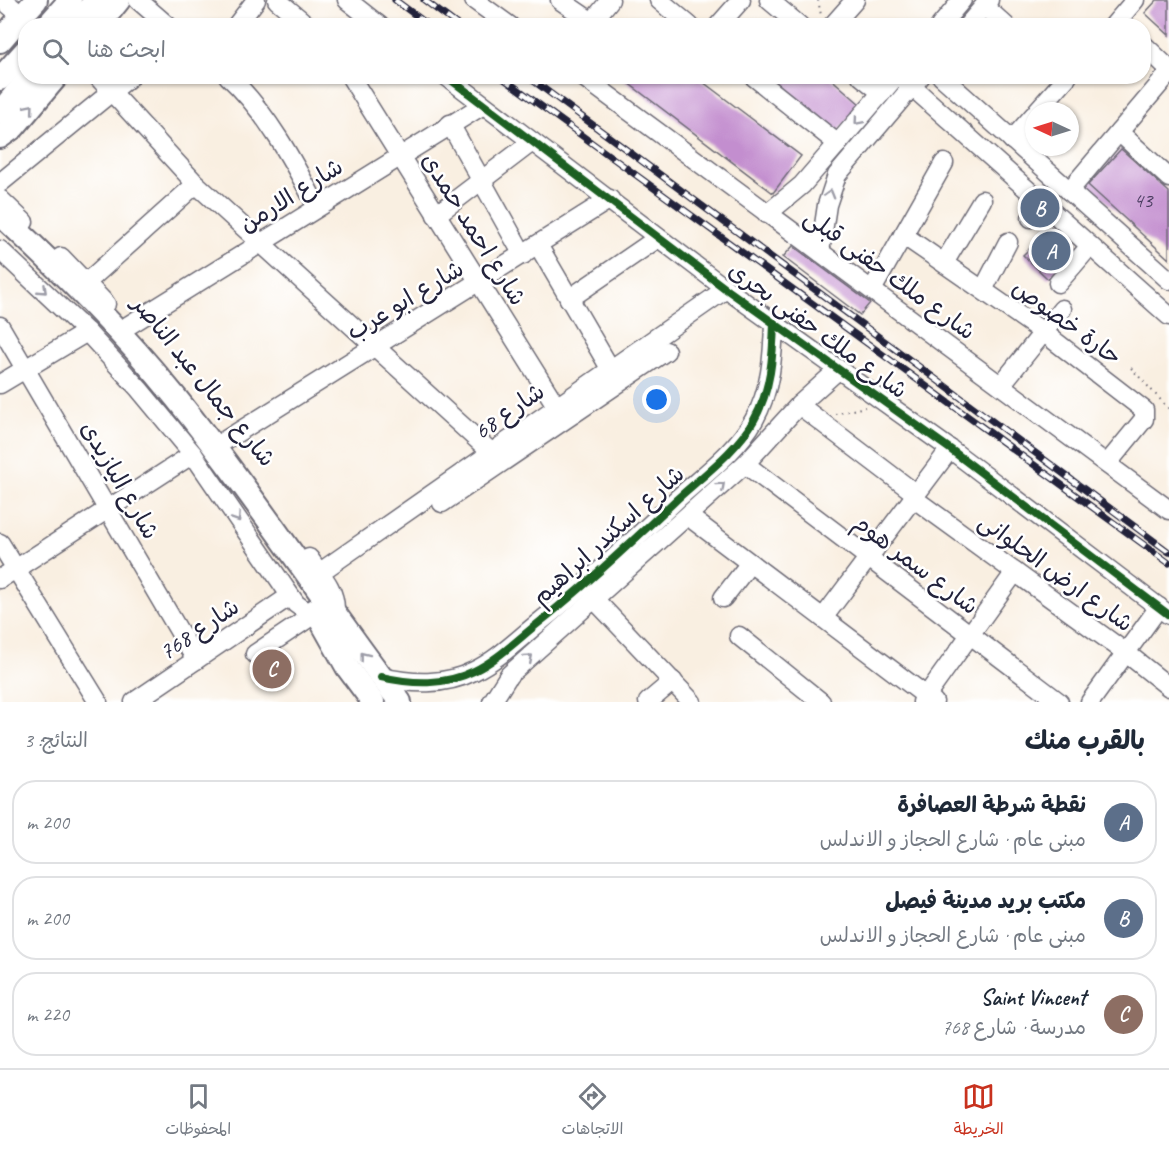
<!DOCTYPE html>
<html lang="ar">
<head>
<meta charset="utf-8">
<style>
  body { margin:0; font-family:Caveat,"Playpen Sans Arabic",sans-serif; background:#f6f6f7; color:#1f2937; direction:rtl }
  .compass { position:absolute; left:1025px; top:102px; width:54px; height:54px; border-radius:50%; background:#fff; box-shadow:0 2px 4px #0004; rotate:274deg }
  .you { position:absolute; left:657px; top:400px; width:21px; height:21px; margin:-15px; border:4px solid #fff; border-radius:50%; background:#1a73e8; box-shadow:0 0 0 9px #1a73e833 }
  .badge { display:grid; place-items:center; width:39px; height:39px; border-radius:50%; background:#c8321e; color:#fff; font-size:20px; font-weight:700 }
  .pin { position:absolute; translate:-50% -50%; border:3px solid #fff; box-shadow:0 2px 6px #0006 }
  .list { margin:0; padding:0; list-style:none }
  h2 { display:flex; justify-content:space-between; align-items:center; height:78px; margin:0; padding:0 24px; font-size:26px }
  h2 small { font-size:20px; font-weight:400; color:#747a83 }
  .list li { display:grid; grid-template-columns:39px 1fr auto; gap:18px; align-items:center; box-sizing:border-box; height:84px; margin:0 12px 12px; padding:0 12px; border:2px solid #e0e1e3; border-radius:24px }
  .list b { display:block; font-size:22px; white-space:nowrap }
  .list p { margin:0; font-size:20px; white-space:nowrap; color:#747a83 }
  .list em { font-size:20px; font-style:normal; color:#747a83 }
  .icon { flex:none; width:33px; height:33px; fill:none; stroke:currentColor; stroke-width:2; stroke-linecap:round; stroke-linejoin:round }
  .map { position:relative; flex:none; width:1169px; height:702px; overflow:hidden; direction:ltr }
  .search { position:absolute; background:#fff; box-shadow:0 2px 4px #0004; left:18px; right:18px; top:18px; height:66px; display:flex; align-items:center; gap:15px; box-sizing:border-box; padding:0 21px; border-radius:24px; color:#747a83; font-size:22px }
  .sheet { height:366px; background:#fff }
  nav { display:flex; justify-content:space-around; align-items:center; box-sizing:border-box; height:84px; border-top:2px solid #e0e1e3; background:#fff; font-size:16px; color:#747a83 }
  nav a { display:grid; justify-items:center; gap:3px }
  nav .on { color:#c8321e }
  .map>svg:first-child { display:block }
  .building { fill:#c38ecf }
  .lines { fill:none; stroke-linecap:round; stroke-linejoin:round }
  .minor-casing { stroke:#6d6a75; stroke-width:21 }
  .major-casing { stroke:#6d6a75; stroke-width:26 }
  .path { stroke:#6d6a75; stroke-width:2; stroke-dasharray:1.5 4.5; stroke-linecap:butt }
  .minor { stroke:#fff; stroke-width:18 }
  .major { stroke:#fff; stroke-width:22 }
  .rail-casing { stroke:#22223b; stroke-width:7 }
  .rail { stroke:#fff; stroke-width:4.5; stroke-dasharray:14; stroke-linecap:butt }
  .cycleway-casing { stroke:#fff; stroke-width:11 }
  .cycleway { stroke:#1b5e20; stroke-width:8 }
  .oneway { stroke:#9c9ca7 }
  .labels { text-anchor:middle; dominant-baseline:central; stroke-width:5; stroke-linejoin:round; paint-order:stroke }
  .number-label { font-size:21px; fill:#4a3d60 }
  .street-label { font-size:24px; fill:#22223b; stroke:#fff }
</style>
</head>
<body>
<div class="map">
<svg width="1169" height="702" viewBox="0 0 1169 702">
  <rect width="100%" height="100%" fill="#fff"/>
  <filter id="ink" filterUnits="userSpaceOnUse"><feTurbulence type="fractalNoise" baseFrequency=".0167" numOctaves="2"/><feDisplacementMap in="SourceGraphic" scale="12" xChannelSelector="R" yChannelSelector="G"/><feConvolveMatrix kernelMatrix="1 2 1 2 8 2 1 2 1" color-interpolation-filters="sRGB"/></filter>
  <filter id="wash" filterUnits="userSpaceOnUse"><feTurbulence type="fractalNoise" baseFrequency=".008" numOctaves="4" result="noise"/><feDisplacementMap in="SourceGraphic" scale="24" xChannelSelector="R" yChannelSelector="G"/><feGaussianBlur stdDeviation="1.35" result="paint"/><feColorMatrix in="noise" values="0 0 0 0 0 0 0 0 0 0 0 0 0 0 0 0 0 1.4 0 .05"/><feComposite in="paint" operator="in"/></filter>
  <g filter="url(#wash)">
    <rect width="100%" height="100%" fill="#f9efe1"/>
    <g id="blocks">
      <g class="building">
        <polygon points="1157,0 1169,0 1169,35 1145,13"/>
        <polygon points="619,76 695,76 801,156 773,193"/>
        <polygon points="768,76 828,76 861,105 834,136"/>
        <polygon points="1121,149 1169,192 1169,259 1088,185"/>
        <polygon points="1054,225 1080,248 1048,279 1023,255"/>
        <polygon points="793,246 870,303 860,315 783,257"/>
      </g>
    </g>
  </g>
  <g filter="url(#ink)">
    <use href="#blocks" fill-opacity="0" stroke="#6d6a75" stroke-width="1.5"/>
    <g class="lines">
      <g class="minor-casing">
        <g id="minor">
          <polyline points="3,0 22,16"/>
          <polyline points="138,0 168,26"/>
          <polyline points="277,0 308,26"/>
          <polyline points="347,0 380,26"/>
          <polyline points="474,0 510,26"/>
          <polyline points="560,0 592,22"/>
          <polyline points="659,0 690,26"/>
          <polyline points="769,0 800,26"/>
          <polyline points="984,6 1006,26"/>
          <polyline points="236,26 256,0"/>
          <polyline points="589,26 610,0"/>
          <polyline points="718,26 741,0"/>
          <polyline points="832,26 855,0"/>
          <polyline points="940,26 962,0"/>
          <polyline points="967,26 989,0"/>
          <polyline points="1113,26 1135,0"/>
          <polyline points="1144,45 1169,69"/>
          <polyline points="97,76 196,184 492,453"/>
          <path d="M228 76C267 112 293 161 317 207"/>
          <polyline points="350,76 557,407"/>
          <polyline points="446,76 726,289 950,449 1169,615"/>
          <polyline points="582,76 1169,510"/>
          <polyline points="753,76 838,144"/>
          <polyline points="861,76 882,93"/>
          <polyline points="900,76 1169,316"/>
          <polyline points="941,76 1169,280"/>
          <polyline points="1037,111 1068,76"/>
          <polyline points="450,124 523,255"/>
          <polyline points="1119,132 1169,178"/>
          <polyline points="1012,140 1034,115"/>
          <polyline points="0,183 131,76"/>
          <polyline points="1069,191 1169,73"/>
          <polyline points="0,199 24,222"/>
          <polyline points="767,214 802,185 896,76"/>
          <polyline points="436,215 532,142"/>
          <polyline points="1031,218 1042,204"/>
          <polyline points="903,235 1043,332 1144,410 1144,419 1107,464"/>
          <polyline points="538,245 611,370"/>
          <polyline points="0,250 87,332 139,389 193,454 296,604 324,624"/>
          <polyline points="820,252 827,205 837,175 921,76"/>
          <polyline points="61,257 106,304"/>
          <polyline points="944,263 982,200"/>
          <polyline points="87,282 196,184"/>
          <polyline points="1058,283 1090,246"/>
          <polyline points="872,290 944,163"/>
          <polyline points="983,290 1008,242"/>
          <polyline points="569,299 658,238"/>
          <polyline points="0,326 196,660"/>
          <polyline points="126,327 483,105"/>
          <polyline points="0,384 87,332"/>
          <polyline points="1001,385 1062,309"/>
          <polyline points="799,405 916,494"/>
          <polyline points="224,441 610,199"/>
          <polyline points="745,464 1059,702"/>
          <polyline points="913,498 1125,652 1169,687"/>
          <polyline points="442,503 666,351"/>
          <polyline points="688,516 934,702"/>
          <polyline points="0,543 98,702"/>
          <path d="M309 558C320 574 335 588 335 609"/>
          <polyline points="319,573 726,289"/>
          <polyline points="0,579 193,454"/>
          <polyline points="723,598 750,563"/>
          <polyline points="595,600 692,702"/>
          <polyline points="823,618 950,449"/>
          <polyline points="739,636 821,702"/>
          <polyline points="255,654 310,617"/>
          <path d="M381 677C412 684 444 686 474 671 497 660 516 641 536 625 585 586 630 544 675 501 702 476 736 452 754 420 771 390 773 356 774 323"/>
          <polyline points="134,702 290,596"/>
          <polyline points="492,702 509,675 745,464 799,405 839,369"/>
          <polyline points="648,702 673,681"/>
          <polyline points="922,702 1015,572"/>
          <polyline points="1090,702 1159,607"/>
        </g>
      </g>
      <g class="major-casing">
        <g id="major">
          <polyline points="47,26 70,0"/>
          <polyline points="74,26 96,0"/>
          <polyline points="98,26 119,0"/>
          <polyline points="0,41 36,0"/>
          <polyline points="0,79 26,50"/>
          <polyline points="0,112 31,76"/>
          <polyline points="0,137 14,127 57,76"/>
          <path d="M0 214C62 272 123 332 176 398 255 496 324 602 400 702"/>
          <polyline points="315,610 347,667 373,702"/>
        </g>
      </g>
      <g class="path">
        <polyline points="818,0 821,15"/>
        <polyline points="1131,368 1169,409"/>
        <polyline points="835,414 865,407"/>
      </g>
      <use href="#minor" class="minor"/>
      <use href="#major" class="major"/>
      <g class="rail-casing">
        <g id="rail">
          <polyline points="395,0 430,26"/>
          <polyline points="424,0 459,26"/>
          <polyline points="500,76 1169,563"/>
          <polyline points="527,76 1169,552"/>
        </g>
      </g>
      <use href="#rail" class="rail"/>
      <g class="cycleway-casing">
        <g id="cycleway">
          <polyline points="446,76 726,289 950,449 1169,615"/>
          <path d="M381 677C412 684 444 686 474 671 497 660 516 641 536 625 585 586 630 544 675 501 702 476 736 452 754 420 771 390 773 356 774 323"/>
        </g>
      </g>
      <use href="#cycleway" class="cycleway"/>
    </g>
    <defs><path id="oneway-chevron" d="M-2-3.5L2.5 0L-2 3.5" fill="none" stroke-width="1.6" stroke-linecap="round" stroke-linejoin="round" transform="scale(1.5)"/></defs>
    <g class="oneway">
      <use href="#oneway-chevron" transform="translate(30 108) rotate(-50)"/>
      <use href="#oneway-chevron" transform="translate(858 121) rotate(131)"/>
      <use href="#oneway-chevron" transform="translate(830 194) rotate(-74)"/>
      <use href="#oneway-chevron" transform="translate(43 290) rotate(43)"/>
      <use href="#oneway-chevron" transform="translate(721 486) rotate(-42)"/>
      <use href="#oneway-chevron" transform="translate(237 518) rotate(56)"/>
      <use href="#oneway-chevron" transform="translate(364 656) rotate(-128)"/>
      <use href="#oneway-chevron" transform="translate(529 658) rotate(-41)"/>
    </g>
  </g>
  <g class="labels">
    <g class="number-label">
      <text x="1143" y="200">43</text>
    </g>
    <g class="street-label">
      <text transform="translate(291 195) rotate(-32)">شارع الارمن</text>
      <text transform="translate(474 229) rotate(58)">شارع احمد حمدى</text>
      <text transform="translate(890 274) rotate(36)">شارع ملك حفنى قبلى</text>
      <text transform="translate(405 300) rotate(-31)">شارع ابو عرب</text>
      <text transform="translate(1067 322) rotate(36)">حارة خصوص</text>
      <text transform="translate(818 330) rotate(36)">شارع ملك حفنى بحرى</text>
      <text transform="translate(204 381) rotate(51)">شارع جمال عبد الناصر</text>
      <text transform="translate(509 411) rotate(-35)">شارع 68</text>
      <text transform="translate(120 480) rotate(60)">شارع اليازيدى</text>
      <text transform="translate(608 535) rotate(-42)">شارع اسكندر ابراهيم</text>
      <text transform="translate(916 564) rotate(37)">شارع سمر هوم</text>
      <text transform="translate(1056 572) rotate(36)">شارع ارض الحلوانى</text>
      <text transform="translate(199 629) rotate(-34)">شارع 768</text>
    </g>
  </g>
</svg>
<svg class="compass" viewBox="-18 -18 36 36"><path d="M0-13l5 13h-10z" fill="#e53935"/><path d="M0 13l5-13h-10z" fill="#747a83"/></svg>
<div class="you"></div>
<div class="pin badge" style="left:1051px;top:251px;background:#5c6f8a">A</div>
<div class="pin badge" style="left:1040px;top:208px;background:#5c6f8a">B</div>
<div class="pin badge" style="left:272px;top:669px;background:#8d6e63">C</div>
<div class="search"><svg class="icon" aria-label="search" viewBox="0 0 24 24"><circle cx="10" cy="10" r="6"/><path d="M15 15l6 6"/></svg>ابحث هنا</div>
</div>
<section class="sheet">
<h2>بالقرب منك<small>النتائج: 3</small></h2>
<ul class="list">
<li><span class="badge" style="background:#5c6f8a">A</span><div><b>نقطة شرطة العصافرة</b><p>مبنى عام · شارع الحجاز و الاندلس</p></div><em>200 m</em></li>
<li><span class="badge" style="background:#5c6f8a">B</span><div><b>مكتب بريد مدينة فيصل</b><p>مبنى عام · شارع الحجاز و الاندلس</p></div><em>200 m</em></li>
<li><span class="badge" style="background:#8d6e63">C</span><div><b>Saint Vincent</b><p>مدرسة · شارع 768</p></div><em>220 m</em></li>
</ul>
</section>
<nav>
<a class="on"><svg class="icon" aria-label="map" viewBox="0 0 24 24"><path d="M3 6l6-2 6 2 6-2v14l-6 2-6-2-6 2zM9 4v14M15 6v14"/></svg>الخريطة</a>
<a><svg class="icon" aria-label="directions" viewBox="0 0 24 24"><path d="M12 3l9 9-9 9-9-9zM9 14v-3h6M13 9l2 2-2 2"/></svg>الاتجاهات</a>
<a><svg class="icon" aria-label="saved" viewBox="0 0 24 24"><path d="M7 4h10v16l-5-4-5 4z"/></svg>المحفوظات</a>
</nav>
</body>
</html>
